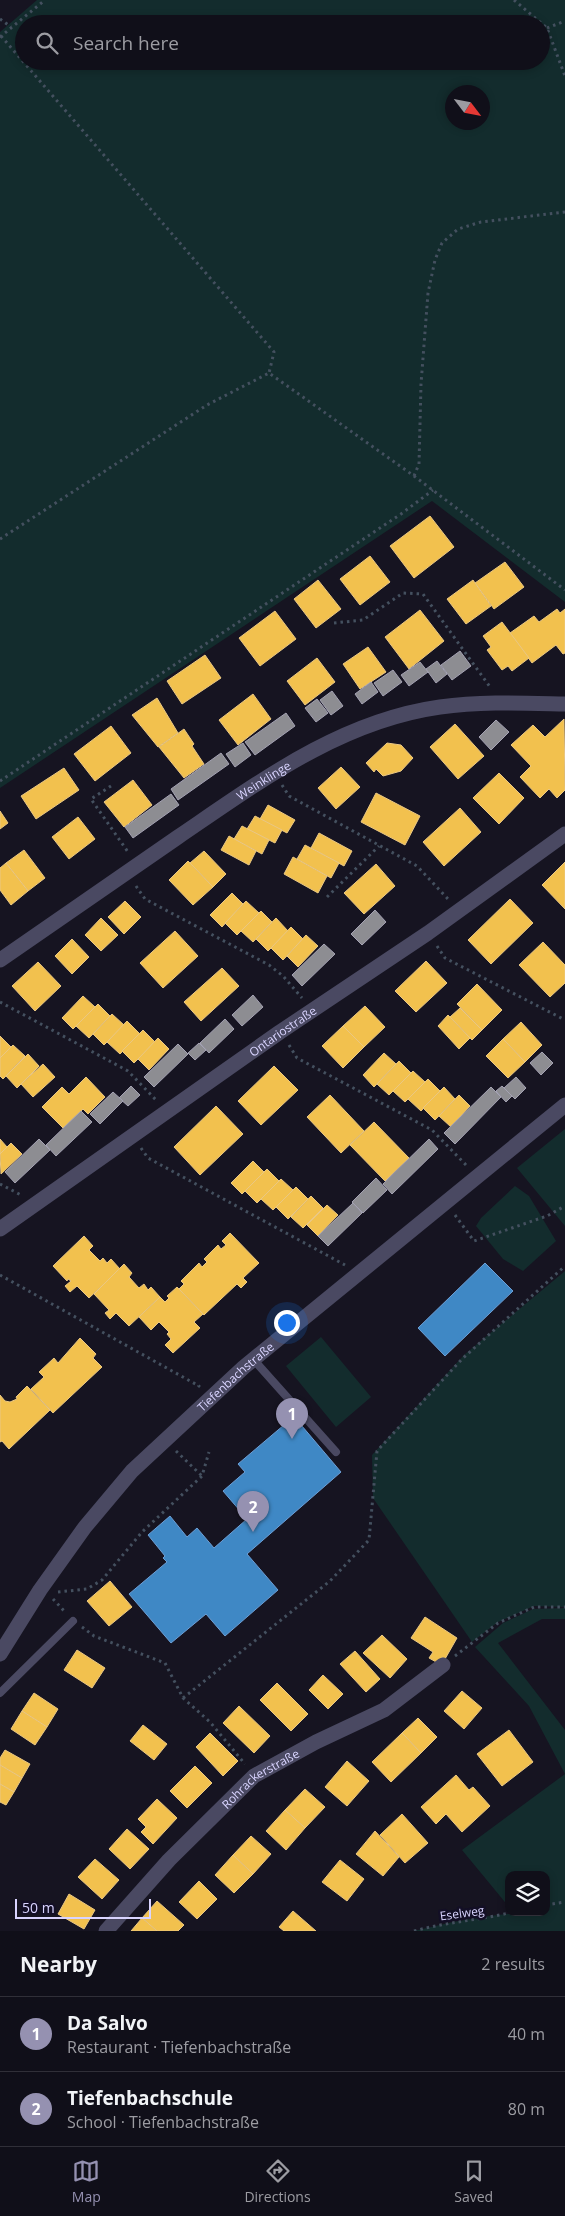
<!DOCTYPE html>
<html lang="en">
<head>
<meta charset="utf-8">
<style>
  body { margin:0; font-family:"Open Sans",sans-serif; background:#191822; color:#f1f3f6 }
  .controls { position:absolute; right:15px; bottom:15px; display:grid; overflow:hidden; border-radius:10px; box-shadow:0 2px 8px #0003 }
  .controls button { width:45px; height:45px; display:grid; place-items:center; padding:0; border:0; border-bottom:1px solid #302f38; background:#100f19; color:#f1f3f6; font:25px sans-serif }
  .compass { position:absolute; left:445px; top:85px; width:45px; height:45px; border-radius:50%; background:#100f19; box-shadow:0 2px 8px #0003; rotate:122deg }
  .scale { position:absolute; left:15px; bottom:12px; width:136px; box-sizing:border-box; padding-left:5px; border:2px solid #d9d4ff; border-top:0; font-size:14px; line-height:18px; white-space:nowrap; color:#d9d4ff; -webkit-text-stroke:4px #130f26; paint-order:stroke }
  .you { position:absolute; left:286px; top:1322px; width:18px; height:18px; margin:-12px; border:4px solid #fff; border-radius:50%; background:#1a73e8; box-shadow:0 0 0 8px #1a73e833 }
  .badge { display:grid; place-items:center; width:32px; height:32px; border-radius:50%; background:#9591b1; color:#fff; font-size:16px; font-weight:700 }
  .pin { position:absolute; translate:-50% -41px; filter:drop-shadow(0 1px 2px #0008) }
  .pin::after { content:''; position:absolute; top:26px; width:18px; height:15px; background:inherit; clip-path:polygon(0 0,100% 0,50% 100%) }
  .list { margin:0; padding:0; list-style:none }
  h2 { display:flex; justify-content:space-between; align-items:center; height:65px; margin:0; padding:0 20px; font-size:21px }
  h2 small { font-size:16px; font-weight:400; color:#9c9ca2 }
  .list li { display:grid; grid-template-columns:32px 1fr auto; gap:15px; align-items:center; box-sizing:border-box; height:75px; padding:0 20px; border-top:1px solid #302f38 }
  .list b { display:block; font-size:19px; white-space:nowrap }
  .list p { margin:0; font-size:16px; white-space:nowrap; color:#9c9ca2 }
  .list em { font-size:16px; font-style:normal; color:#9c9ca2 }
  .icon { flex:none; width:28px; height:28px; fill:none; stroke:currentColor; stroke-width:2; stroke-linecap:round; stroke-linejoin:round }
  .map { position:relative; flex:none; width:565px; height:1931px; overflow:hidden }
  .search { position:absolute; background:#100f19; box-shadow:0 2px 8px #0003; left:15px; right:15px; top:15px; height:55px; display:flex; align-items:center; gap:12px; box-sizing:border-box; padding:0 18px; border-radius:28px; color:#9c9ca2; font-size:19px }
  .sheet { height:215px; background:#100f19 }
  nav { display:flex; justify-content:space-around; align-items:center; box-sizing:border-box; height:70px; border-top:1px solid #302f38; background:#100f19; font-size:14px; color:#9c9ca2 }
  nav a { display:grid; justify-items:center; gap:2px }
  nav .on { color:#9591b1 }
  .map>svg:first-child { display:block }
  .green { fill:#132c2d; fill-rule:evenodd }
  .homes { fill:#f2c14e; stroke:#eac783 }
  .schools { fill:#3f88c5; stroke:#6d9fd6 }
  .industry { fill:#8d8d92; stroke:#a4a2b3 }
  .lines { fill:none; stroke-linecap:round; stroke-linejoin:round }
  .path { stroke:#44505f; stroke-width:3; stroke-dasharray:2.5 4; stroke-linecap:butt }
  .service { stroke:#4a4962; stroke-width:8 }
  .minor { stroke:#4a4962; stroke-width:15 }
  .labels { text-anchor:middle; dominant-baseline:central; stroke-width:5; stroke-linejoin:round; paint-order:stroke }
  .street-label { font-size:12px; fill:#d9d4ff; stroke:#130f26 }
</style>
</head>
<body>
<div class="map">
<svg width="565" height="1931" viewBox="0 0 565 1931">
  <rect width="100%" height="100%" fill="#161421"/>
  <g class="green">
    <path d="M37 0H565V602L432 501 0 788V32ZM24 24H541V61H24ZM482 92V122H452V92Z"/>
    <polygon points="565,1129 565,1226 517,1168"/>
    <polygon points="515,1186 529,1196 556,1241 523,1271 503,1259 476,1226 481,1218"/>
    <polygon points="565,1271 565,1607 534,1606 498,1622 472,1642 373,1498 372,1455 464,1355"/>
    <polygon points="321,1337 371,1397 336,1427 286,1366"/>
    <path d="M565 1608V1619H542L498 1643 565 1730V1931H414C457 1920 502 1912 546 1912V1875H509V1907L462 1850 565 1774 529 1706 475 1647 503 1623 533 1609Z"/>
  </g>
  <g class="homes">
    <polygon points="430,516 454,547 414,578 390,546"/>
    <polygon points="370,556 390,582 360,605 340,579"/>
    <polygon points="505,562 524,587 494,609 475,583"/>
    <polygon points="318,580 341,609 316,628 294,599"/>
    <polygon points="473,580 491,606 466,624 447,599"/>
    <polygon points="557,609 560,613 565,609 565,653 563,654 556,645 532,663 510,633 534,616 539,622"/>
    <polygon points="420,610 444,641 409,669 385,637"/>
    <polygon points="275,611 296,639 260,666 239,638"/>
    <polygon points="502,622 529,658 512,671 508,666 502,670 487,650 491,647 483,636"/>
    <polygon points="368,647 386,672 360,689 343,664"/>
    <polygon points="205,655 221,678 182,704 167,681"/>
    <polygon points="317,658 335,682 305,705 287,681"/>
    <polygon points="253,694 271,719 238,745 219,720"/>
    <polygon points="157,698 178,733 158,747 132,715"/>
    <polygon points="564,719 565,790 557,798 549,789 540,798 520,777 531,766 511,745 533,725 545,737"/>
    <polygon points="455,724 484,756 458,779 430,747"/>
    <polygon points="111,726 131,753 95,781 74,754"/>
    <polygon points="184,729 194,744 192,746 204,764 184,778 159,747"/>
    <polygon points="387,743 401,745 413,758 401,771 383,776 376,769 374,772 366,763"/>
    <polygon points="341,767 360,787 336,809 318,788"/>
    <polygon points="64,768 79,790 36,819 21,796"/>
    <polygon points="499,773 524,798 499,824 473,798"/>
    <polygon points="133,780 152,805 124,827 104,802"/>
    <polygon points="376,793 420,816 405,845 361,822"/>
    <polygon points="268,805 295,820 287,833 260,819"/>
    <polygon points="460,808 481,832 444,866 423,842"/>
    <polygon points="0,811 8,823 0,829"/>
    <polygon points="255,816 282,830 275,843 247,829"/>
    <polygon points="78,817 95,839 69,859 52,837"/>
    <polygon points="242,826 269,840 262,854 234,839"/>
    <polygon points="319,833 352,851 344,866 311,848"/>
    <polygon points="229,836 256,851 249,865 221,850"/>
    <polygon points="305,845 339,863 331,878 297,859"/>
    <polygon points="24,850 45,878 28,891 6,863"/>
    <polygon points="204,851 226,874 213,887 190,863"/>
    <polygon points="293,857 327,876 318,893 284,874"/>
    <polygon points="188,861 213,887 193,905 169,880"/>
    <polygon points="565,862 565,909 542,885"/>
    <polygon points="6,863 28,891 11,905 0,890 0,868"/>
    <polygon points="376,864 395,886 364,914 344,893"/>
    <polygon points="232,893 243,904 222,927 210,915"/>
    <polygon points="510,899 533,923 491,964 468,940"/>
    <polygon points="125,901 141,917 124,934 108,917"/>
    <polygon points="246,901 259,913 237,935 225,923"/>
    <polygon points="261,911 272,922 253,942 241,931"/>
    <polygon points="101,918 118,935 101,951 85,935"/>
    <polygon points="276,918 288,931 268,951 256,939"/>
    <polygon points="291,927 303,939 283,960 271,948"/>
    <polygon points="175,931 198,956 163,988 140,963"/>
    <polygon points="306,935 318,946 298,967 287,956"/>
    <polygon points="72,939 89,957 72,974 55,956"/>
    <polygon points="543,942 565,965 565,983 550,997 519,965"/>
    <polygon points="426,961 447,983 416,1012 395,991"/>
    <polygon points="38,962 61,986 35,1011 12,986"/>
    <polygon points="222,968 239,986 201,1021 184,1002"/>
    <polygon points="477,984 502,1010 482,1030 457,1004"/>
    <polygon points="83,996 95,1007 73,1029 62,1018"/>
    <polygon points="98,1004 110,1016 89,1038 76,1026"/>
    <polygon points="365,1006 385,1027 364,1047 343,1026"/>
    <polygon points="460,1008 482,1030 472,1040 450,1017"/>
    <polygon points="112,1014 124,1025 104,1045 93,1034"/>
    <polygon points="448,1015 470,1038 459,1049 438,1026"/>
    <polygon points="127,1021 140,1034 120,1054 107,1042"/>
    <polygon points="521,1022 542,1045 525,1062 503,1039"/>
    <polygon points="343,1026 364,1047 343,1068 322,1046"/>
    <polygon points="143,1030 155,1042 134,1063 122,1051"/>
    <polygon points="0,1036 11,1047 0,1058"/>
    <polygon points="158,1038 169,1049 149,1070 138,1059"/>
    <polygon points="503,1039 525,1062 508,1078 486,1056"/>
    <polygon points="13,1045 25,1056 3,1079 0,1076 0,1058"/>
    <polygon points="384,1053 396,1064 374,1087 363,1075"/>
    <polygon points="28,1054 39,1066 17,1088 6,1076"/>
    <polygon points="399,1061 411,1073 389,1095 377,1084"/>
    <polygon points="43,1064 55,1077 33,1097 21,1084"/>
    <polygon points="274,1066 298,1090 261,1125 238,1101"/>
    <polygon points="413,1071 425,1082 405,1102 393,1091"/>
    <polygon points="86,1077 105,1097 88,1114 83,1109 63,1128 42,1107 62,1087 69,1094"/>
    <polygon points="428,1079 440,1091 421,1111 408,1099"/>
    <polygon points="444,1087 455,1099 435,1120 423,1108"/>
    <polygon points="330,1095 364,1131 341,1153 307,1117"/>
    <polygon points="459,1095 470,1106 451,1127 439,1116"/>
    <polygon points="216,1106 243,1134 200,1175 174,1147"/>
    <polygon points="374,1122 409,1158 385,1181 350,1145"/>
    <polygon points="0,1139 7,1147 0,1154"/>
    <polygon points="11,1143 22,1154 1,1174 0,1154"/>
    <polygon points="253,1161 264,1172 242,1194 231,1183"/>
    <polygon points="267,1169 279,1181 257,1203 245,1191"/>
    <polygon points="281,1179 293,1190 273,1210 261,1199"/>
    <polygon points="296,1187 308,1199 288,1219 276,1207"/>
    <polygon points="311,1196 323,1208 303,1228 291,1217"/>
    <polygon points="327,1205 338,1215 318,1236 307,1225"/>
    <polygon points="230,1233 259,1263 243,1278 247,1282 241,1288 237,1284 204,1315 179,1289 184,1284 181,1281 199,1263 202,1267 207,1262 204,1259 218,1245 221,1249 226,1245 222,1241"/>
    <polygon points="84,1236 93,1246 89,1250 100,1261 103,1258 107,1263 111,1259 120,1269 89,1298 77,1286 70,1292 65,1286 71,1281 68,1279 67,1281 53,1266"/>
    <polygon points="124,1264 132,1273 129,1277 139,1288 144,1284 148,1290 151,1287 160,1297 129,1326 116,1313 110,1319 105,1313 109,1310 94,1294"/>
    <polygon points="177,1287 203,1314 194,1322 200,1328 173,1353 165,1345 171,1339 167,1334 169,1332 159,1322 151,1330 139,1317 160,1297 165,1302 169,1298 167,1296"/>
    <polygon points="80,1338 96,1354 93,1358 102,1367 53,1413 31,1389 44,1377 39,1372 54,1358 58,1363"/>
    <polygon points="27,1386 50,1410 9,1449 2,1441 0,1442 0,1395 5,1401 10,1402 17,1399 16,1397"/>
    <polygon points="110,1581 132,1607 109,1626 87,1601"/>
    <polygon points="425,1617 457,1638 445,1659 442,1657 438,1663 429,1658 433,1652 411,1638"/>
    <polygon points="382,1635 407,1659 390,1678 363,1653"/>
    <polygon points="77,1650 105,1668 92,1688 64,1670"/>
    <polygon points="355,1651 380,1679 366,1692 340,1664"/>
    <polygon points="323,1675 343,1694 328,1709 309,1690"/>
    <polygon points="277,1683 308,1714 291,1731 260,1700"/>
    <polygon points="462,1691 482,1708 464,1729 444,1711"/>
    <polygon points="34,1693 58,1709 47,1727 22,1711"/>
    <polygon points="239,1706 270,1736 254,1753 223,1723"/>
    <polygon points="22,1711 47,1727 35,1745 11,1729"/>
    <polygon points="418,1718 437,1737 421,1753 402,1733"/>
    <polygon points="143,1725 167,1744 154,1760 130,1741"/>
    <polygon points="509,1730 533,1762 502,1786 477,1754"/>
    <polygon points="210,1733 238,1761 223,1776 196,1747"/>
    <polygon points="402,1733 421,1753 391,1782 372,1762"/>
    <polygon points="5,1750 30,1764 22,1778 0,1765 0,1758"/>
    <polygon points="347,1761 369,1781 347,1806 325,1787"/>
    <polygon points="0,1765 22,1778 14,1792 0,1784"/>
    <polygon points="195,1766 212,1783 187,1808 170,1791"/>
    <polygon points="456,1775 469,1790 473,1787 490,1806 462,1832 446,1814 436,1824 421,1807"/>
    <polygon points="0,1784 14,1792 6,1805 0,1802"/>
    <polygon points="305,1789 325,1807 305,1828 285,1810"/>
    <polygon points="157,1799 177,1818 153,1844 141,1832 146,1827 138,1819"/>
    <polygon points="285,1810 305,1828 286,1850 266,1831"/>
    <polygon points="402,1814 428,1843 405,1863 380,1835"/>
    <polygon points="127,1829 149,1849 130,1869 109,1849"/>
    <polygon points="375,1831 399,1857 383,1876 356,1854"/>
    <polygon points="251,1836 271,1854 253,1874 233,1855"/>
    <polygon points="233,1855 253,1874 234,1893 215,1875"/>
    <polygon points="95,1859 119,1880 102,1899 78,1877"/>
    <polygon points="340,1860 364,1879 347,1901 322,1882"/>
    <polygon points="199,1881 217,1899 197,1919 179,1902"/>
    <polygon points="69,1894 95,1910 84,1929 58,1914"/>
    <polygon points="157,1901 184,1925 178,1931 157,1931 142,1918"/>
    <polygon points="293,1911 316,1931 284,1931 279,1927"/>
    <polygon points="142,1918 157,1931 131,1931"/>
  </g>
  <g class="schools">
    <polygon points="485,1263 513,1291 445,1356 418,1328"/>
    <polygon points="291,1419 299,1429 302,1426 341,1472 247,1554 278,1590 225,1636 206,1614 171,1643 129,1594 167,1562 163,1558 165,1556 148,1535 170,1516 187,1537 197,1528 214,1548 247,1519 223,1491 245,1472 238,1464"/>
  </g>
  <g class="industry">
    <polygon points="460,651 471,666 452,680 441,665"/>
    <polygon points="437,661 447,674 436,683 426,669"/>
    <polygon points="420,662 428,672 409,686 401,675"/>
    <polygon points="393,670 402,682 383,696 374,683"/>
    <polygon points="371,682 378,692 362,704 355,694"/>
    <polygon points="332,691 343,706 331,715 320,700"/>
    <polygon points="317,699 328,713 316,722 305,708"/>
    <polygon points="286,713 295,726 255,755 245,742"/>
    <polygon points="496,720 509,732 491,750 479,737"/>
    <polygon points="243,743 251,755 235,767 226,754"/>
    <polygon points="221,753 229,764 178,800 171,789"/>
    <polygon points="171,794 179,805 133,838 125,827"/>
    <polygon points="375,910 386,922 362,945 351,934"/>
    <polygon points="324,944 335,954 302,986 292,975"/>
    <polygon points="253,995 263,1007 242,1026 232,1015"/>
    <polygon points="225,1019 234,1029 209,1053 200,1043"/>
    <polygon points="199,1043 206,1050 195,1060 188,1053"/>
    <polygon points="178,1044 188,1054 154,1087 144,1077"/>
    <polygon points="542,1052 553,1063 541,1075 530,1063"/>
    <polygon points="516,1077 526,1088 515,1099 504,1088"/>
    <polygon points="131,1086 140,1095 128,1106 119,1098"/>
    <polygon points="502,1086 512,1096 506,1102 496,1091"/>
    <polygon points="491,1087 501,1097 455,1144 444,1133"/>
    <polygon points="113,1092 123,1101 100,1124 90,1114"/>
    <polygon points="81,1111 92,1122 56,1156 46,1145"/>
    <polygon points="39,1139 50,1150 15,1183 5,1172"/>
    <polygon points="429,1139 438,1149 392,1194 383,1184"/>
    <polygon points="376,1178 387,1190 363,1213 352,1202"/>
    <polygon points="353,1203 362,1213 328,1246 318,1236"/>
  </g>
  <g class="lines">
    <g class="path">
      <polyline points="514,0 547,28 565,76"/>
      <polyline points="0,19 11,27"/>
      <polyline points="547,28 565,21"/>
      <polyline points="1,36 274,352 269,373"/>
      <polyline points="0,37 45,0"/>
      <polyline points="414,476 419,464 421,384 428,293 435,260 442,243 458,229 481,222 565,212"/>
      <polyline points="0,539 207,405 269,373 414,476 565,590"/>
      <polyline points="334,623 363,620 403,593 423,594 490,687"/>
      <polyline points="0,781 401,514 433,490"/>
      <polyline points="282,785 289,796 417,866 448,899"/>
      <polyline points="111,786 91,799 128,852"/>
      <polyline points="136,886 145,899 269,965 283,976 302,998"/>
      <polyline points="327,897 379,846"/>
      <polyline points="437,946 445,958 565,1020"/>
      <polyline points="0,1002 128,1071 157,1101"/>
      <polyline points="289,1045 297,1058 432,1130 467,1166"/>
      <polyline points="141,1148 148,1158 345,1265"/>
      <polyline points="0,1184 21,1195"/>
      <polyline points="455,1215 474,1241 547,1216 565,1206"/>
      <polyline points="0,1275 199,1386 198,1387"/>
      <polyline points="176,1451 202,1476"/>
      <polyline points="58,1592 87,1589 102,1580 142,1532 202,1476 209,1452"/>
      <polyline points="53,1599 66,1613"/>
      <polyline points="82,1627 94,1636 165,1663 183,1698 210,1722 245,1764"/>
      <polyline points="455,1656 498,1623 534,1607 565,1607"/>
      <polyline points="183,1698 330,1581 369,1540 377,1451 462,1359 565,1266"/>
      <polyline points="546,1905 565,1902"/>
      <path d="M414 1931C447 1922 480 1920 513 1912"/>
    </g>
    <g class="service">
      <polyline points="253,1359 336,1452"/>
      <polyline points="0,1693 73,1621"/>
    </g>
    <g class="minor">
      <path id="s1" d="M0 960C59 919 118 878 178 837 259 782 340 721 440 707 482 701 523 703 565 704"/>
      <path id="s2" d="M0 1229 280 1032 428 933 565 834"/>
      <path id="s3" d="M0 1654 40 1590 85 1527 132 1471 244 1367 565 1105"/>
      <path id="s4" d="M106 1931 169 1860 254 1776 316 1742 384 1710 443 1665"/>
    </g>
  </g>
  <g class="labels">
    <g class="street-label">
      <text stroke="none"><textPath href="#s1" startOffset="319">Weinklinge</textPath></text>
      <text stroke="none"><textPath href="#s2" startOffset="345">Ontariostraße</textPath></text>
      <text stroke="none"><textPath href="#s3" startOffset="366">Tiefenbachstraße</textPath></text>
      <text stroke="none"><textPath href="#s4" startOffset="218">Rohrackerstraße</textPath></text>
      <text transform="translate(462 1913) rotate(-8)">Eselweg</text>
    </g>
  </g>
</svg>
<div class="controls">
<button><svg class="icon" aria-label="layers" viewBox="0 0 24 24"><path d="M12 4l9 5-9 5-9-5zM3 14l9 5 9-5"/></svg></button>
</div>
<svg class="compass" viewBox="-18 -18 36 36"><path d="M0-13l5 13h-10z" fill="#e53935"/><path d="M0 13l5-13h-10z" fill="#9c9ca2"/></svg>
<div class="scale">50 m</div>
<div class="you"></div>
<div class="pin badge" style="left:292px;top:1439px">1</div>
<div class="pin badge" style="left:253px;top:1532px">2</div>
<div class="search"><svg class="icon" aria-label="search" viewBox="0 0 24 24"><circle cx="10" cy="10" r="6"/><path d="M15 15l6 6"/></svg>Search here</div>
</div>
<section class="sheet">
<h2>Nearby<small>2 results</small></h2>
<ul class="list">
<li><span class="badge">1</span><div><b>Da Salvo</b><p>Restaurant · Tiefenbachstraße</p></div><em>40 m</em></li>
<li><span class="badge">2</span><div><b>Tiefenbachschule</b><p>School · Tiefenbachstraße</p></div><em>80 m</em></li>
</ul>
</section>
<nav>
<a class="on"><svg class="icon" aria-label="map" viewBox="0 0 24 24"><path d="M3 6l6-2 6 2 6-2v14l-6 2-6-2-6 2zM9 4v14M15 6v14"/></svg>Map</a>
<a><svg class="icon" aria-label="directions" viewBox="0 0 24 24"><path d="M12 3l9 9-9 9-9-9zM9 14v-3h6M13 9l2 2-2 2"/></svg>Directions</a>
<a><svg class="icon" aria-label="saved" viewBox="0 0 24 24"><path d="M7 4h10v16l-5-4-5 4z"/></svg>Saved</a>
</nav>
</body>
</html>
